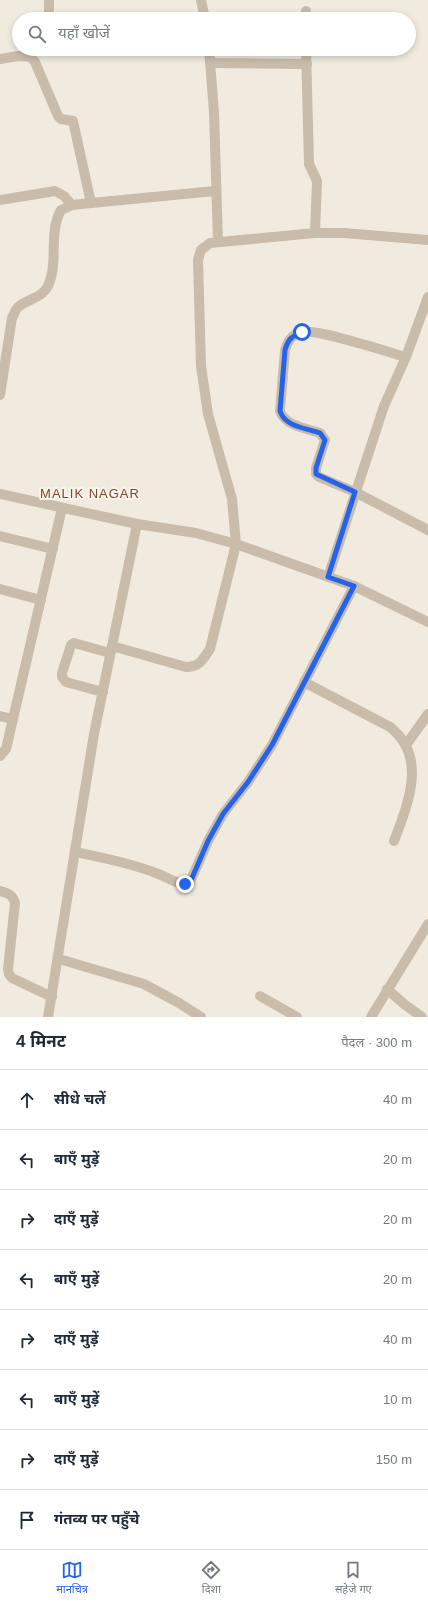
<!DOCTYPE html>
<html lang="hi">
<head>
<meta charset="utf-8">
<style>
  body { margin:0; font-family:Helvetica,"Noto Sans Devanagari",sans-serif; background:#f2f2f3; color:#1f2937 }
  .stop { position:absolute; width:12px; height:12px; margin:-9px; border:3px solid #2563eb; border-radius:50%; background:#fff }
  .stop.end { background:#2563eb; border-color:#fff; box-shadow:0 1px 4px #0008 }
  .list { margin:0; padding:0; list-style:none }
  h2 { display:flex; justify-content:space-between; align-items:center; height:52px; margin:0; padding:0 16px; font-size:17px }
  h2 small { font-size:13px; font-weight:400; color:#747a83 }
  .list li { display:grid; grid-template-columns:26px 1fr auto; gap:12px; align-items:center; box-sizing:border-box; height:60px; padding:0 16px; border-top:1px solid #e0e1e3 }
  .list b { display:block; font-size:15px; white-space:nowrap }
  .list em { font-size:13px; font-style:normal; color:#747a83 }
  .icon { flex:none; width:22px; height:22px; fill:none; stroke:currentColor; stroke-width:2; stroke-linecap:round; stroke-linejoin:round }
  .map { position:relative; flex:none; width:428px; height:1017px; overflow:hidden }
  .search { position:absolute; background:#fff; box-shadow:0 2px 6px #0003; left:12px; right:12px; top:12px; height:44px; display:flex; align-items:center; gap:10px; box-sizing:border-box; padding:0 14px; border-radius:22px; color:#747a83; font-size:15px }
  .sheet { height:532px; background:#fff }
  nav { display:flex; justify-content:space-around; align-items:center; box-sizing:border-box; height:56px; border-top:1px solid #e0e1e3; background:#fff; font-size:11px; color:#747a83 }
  nav a { display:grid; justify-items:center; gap:2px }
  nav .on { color:#2563eb }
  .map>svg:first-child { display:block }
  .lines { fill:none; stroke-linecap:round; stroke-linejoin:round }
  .minor { stroke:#c9bcab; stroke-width:10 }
  .tertiary { stroke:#c9bcab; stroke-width:10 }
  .route { stroke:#2563eb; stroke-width:5 }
  .labels { text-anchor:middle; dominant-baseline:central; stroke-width:4; stroke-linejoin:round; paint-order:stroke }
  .neighbourhood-label { font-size:13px; letter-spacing:1px; fill:#804828; stroke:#f9f4eb }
</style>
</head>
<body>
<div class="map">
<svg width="428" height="1017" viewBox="0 0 428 1017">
  <rect width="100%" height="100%" fill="#f1ebdf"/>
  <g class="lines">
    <g class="minor">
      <polyline points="49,0 49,19"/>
      <polyline points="201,0 205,19"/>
      <polyline points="306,11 306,19"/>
      <polyline points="209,49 214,112 218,242"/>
      <polyline points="306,49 309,164 317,181 315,233"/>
      <polyline points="0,59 18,56 31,57 35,62 58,116 61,119 73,121 91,203"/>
      <polyline points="211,63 307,64"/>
      <polyline points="0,200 55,191 64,196 72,205"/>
      <path d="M406 357C388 352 315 328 301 332 291 335 288 341 285 350L280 411C285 426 306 428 320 433L325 440 316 468V474L319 477 355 492 428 530"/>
      <path d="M0 395 12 318C14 315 15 310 18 307 27 299 41 299 48 286 59 262 48 233 61 210L72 205 91 203 215 191"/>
      <polyline points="0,536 53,549"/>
      <polyline points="328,577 384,406 406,357 428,297"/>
      <polyline points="0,589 41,600"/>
      <path d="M112 646 186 667C200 667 203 659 210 649L236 544"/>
      <path d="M304 682 390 727C428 757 408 804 394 841"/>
      <polyline points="103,692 66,682 62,677 62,673 71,645 74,643 110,653"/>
      <polyline points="0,716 13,719"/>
      <polyline points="406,745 428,714"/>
      <polyline points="0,756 6,749 62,508"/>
      <path d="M75 852C104 858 134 864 161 875 170 879 180 886 190 882L208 841 223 814 248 782 272 745 354 586"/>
      <path d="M0 891C8 893 13 895 15 903L8 969 9 974 12 978 52 997"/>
      <polyline points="59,959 144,984 179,1003 201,1017"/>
      <polyline points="387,989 404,1004 422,1017"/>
      <polyline points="260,996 297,1017"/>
      <polyline points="48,1017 94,734 137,524"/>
      <polyline points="371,1017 428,924"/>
    </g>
    <g class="tertiary">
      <polyline points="0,494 137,524 196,533 236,544 354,586 428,622"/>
      <polyline points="236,544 232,499 208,414 201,366 198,260 201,250 210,243 315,233 344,233 428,240"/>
    </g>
  </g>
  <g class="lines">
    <path class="route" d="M185 884 190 882 192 878 208 841 223 814 248 782 272 745 354 586 328 577 355 492 316 474V468L325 440 320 433C306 428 285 427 280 411L285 350C288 339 292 336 302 332"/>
  </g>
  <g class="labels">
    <g class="neighbourhood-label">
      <text x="90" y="493">MALIK NAGAR</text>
    </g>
  </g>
</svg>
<div class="stop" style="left:302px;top:332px"></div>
<div class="stop end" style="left:185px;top:884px"></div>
<div class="search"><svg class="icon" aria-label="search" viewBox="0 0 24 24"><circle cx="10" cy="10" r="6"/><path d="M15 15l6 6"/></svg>यहाँ खोजें</div>
</div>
<section class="sheet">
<h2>4 मिनट<small>पैदल · 300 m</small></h2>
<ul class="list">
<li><svg class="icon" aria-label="ahead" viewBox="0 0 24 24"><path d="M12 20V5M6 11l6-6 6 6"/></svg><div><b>सीधे चलें</b></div><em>40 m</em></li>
<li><svg class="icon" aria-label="left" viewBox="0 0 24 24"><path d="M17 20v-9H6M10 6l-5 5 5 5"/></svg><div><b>बाएँ मुड़ें</b></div><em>20 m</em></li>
<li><svg class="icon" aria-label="right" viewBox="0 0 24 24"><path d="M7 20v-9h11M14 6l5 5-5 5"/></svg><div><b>दाएँ मुड़ें</b></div><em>20 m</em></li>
<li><svg class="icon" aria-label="left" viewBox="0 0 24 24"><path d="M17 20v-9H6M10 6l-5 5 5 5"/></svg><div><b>बाएँ मुड़ें</b></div><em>20 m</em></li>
<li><svg class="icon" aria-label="right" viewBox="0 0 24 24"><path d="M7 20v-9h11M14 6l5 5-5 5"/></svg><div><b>दाएँ मुड़ें</b></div><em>40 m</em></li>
<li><svg class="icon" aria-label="left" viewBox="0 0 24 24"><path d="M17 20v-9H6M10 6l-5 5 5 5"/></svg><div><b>बाएँ मुड़ें</b></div><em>10 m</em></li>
<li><svg class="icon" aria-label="right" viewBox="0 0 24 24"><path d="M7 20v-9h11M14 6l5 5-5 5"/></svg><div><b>दाएँ मुड़ें</b></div><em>150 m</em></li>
<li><svg class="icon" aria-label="arrive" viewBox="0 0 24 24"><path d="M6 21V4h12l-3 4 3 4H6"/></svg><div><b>गंतव्य पर पहुँचे</b></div></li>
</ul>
</section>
<nav>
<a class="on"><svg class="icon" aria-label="map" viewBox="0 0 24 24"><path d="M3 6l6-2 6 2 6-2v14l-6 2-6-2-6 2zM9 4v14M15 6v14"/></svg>मानचित्र</a>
<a><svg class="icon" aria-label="directions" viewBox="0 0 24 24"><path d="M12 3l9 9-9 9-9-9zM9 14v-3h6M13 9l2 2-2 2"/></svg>दिशा</a>
<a><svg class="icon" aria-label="saved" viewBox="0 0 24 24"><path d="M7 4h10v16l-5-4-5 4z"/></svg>सहेजे गए</a>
</nav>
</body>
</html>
